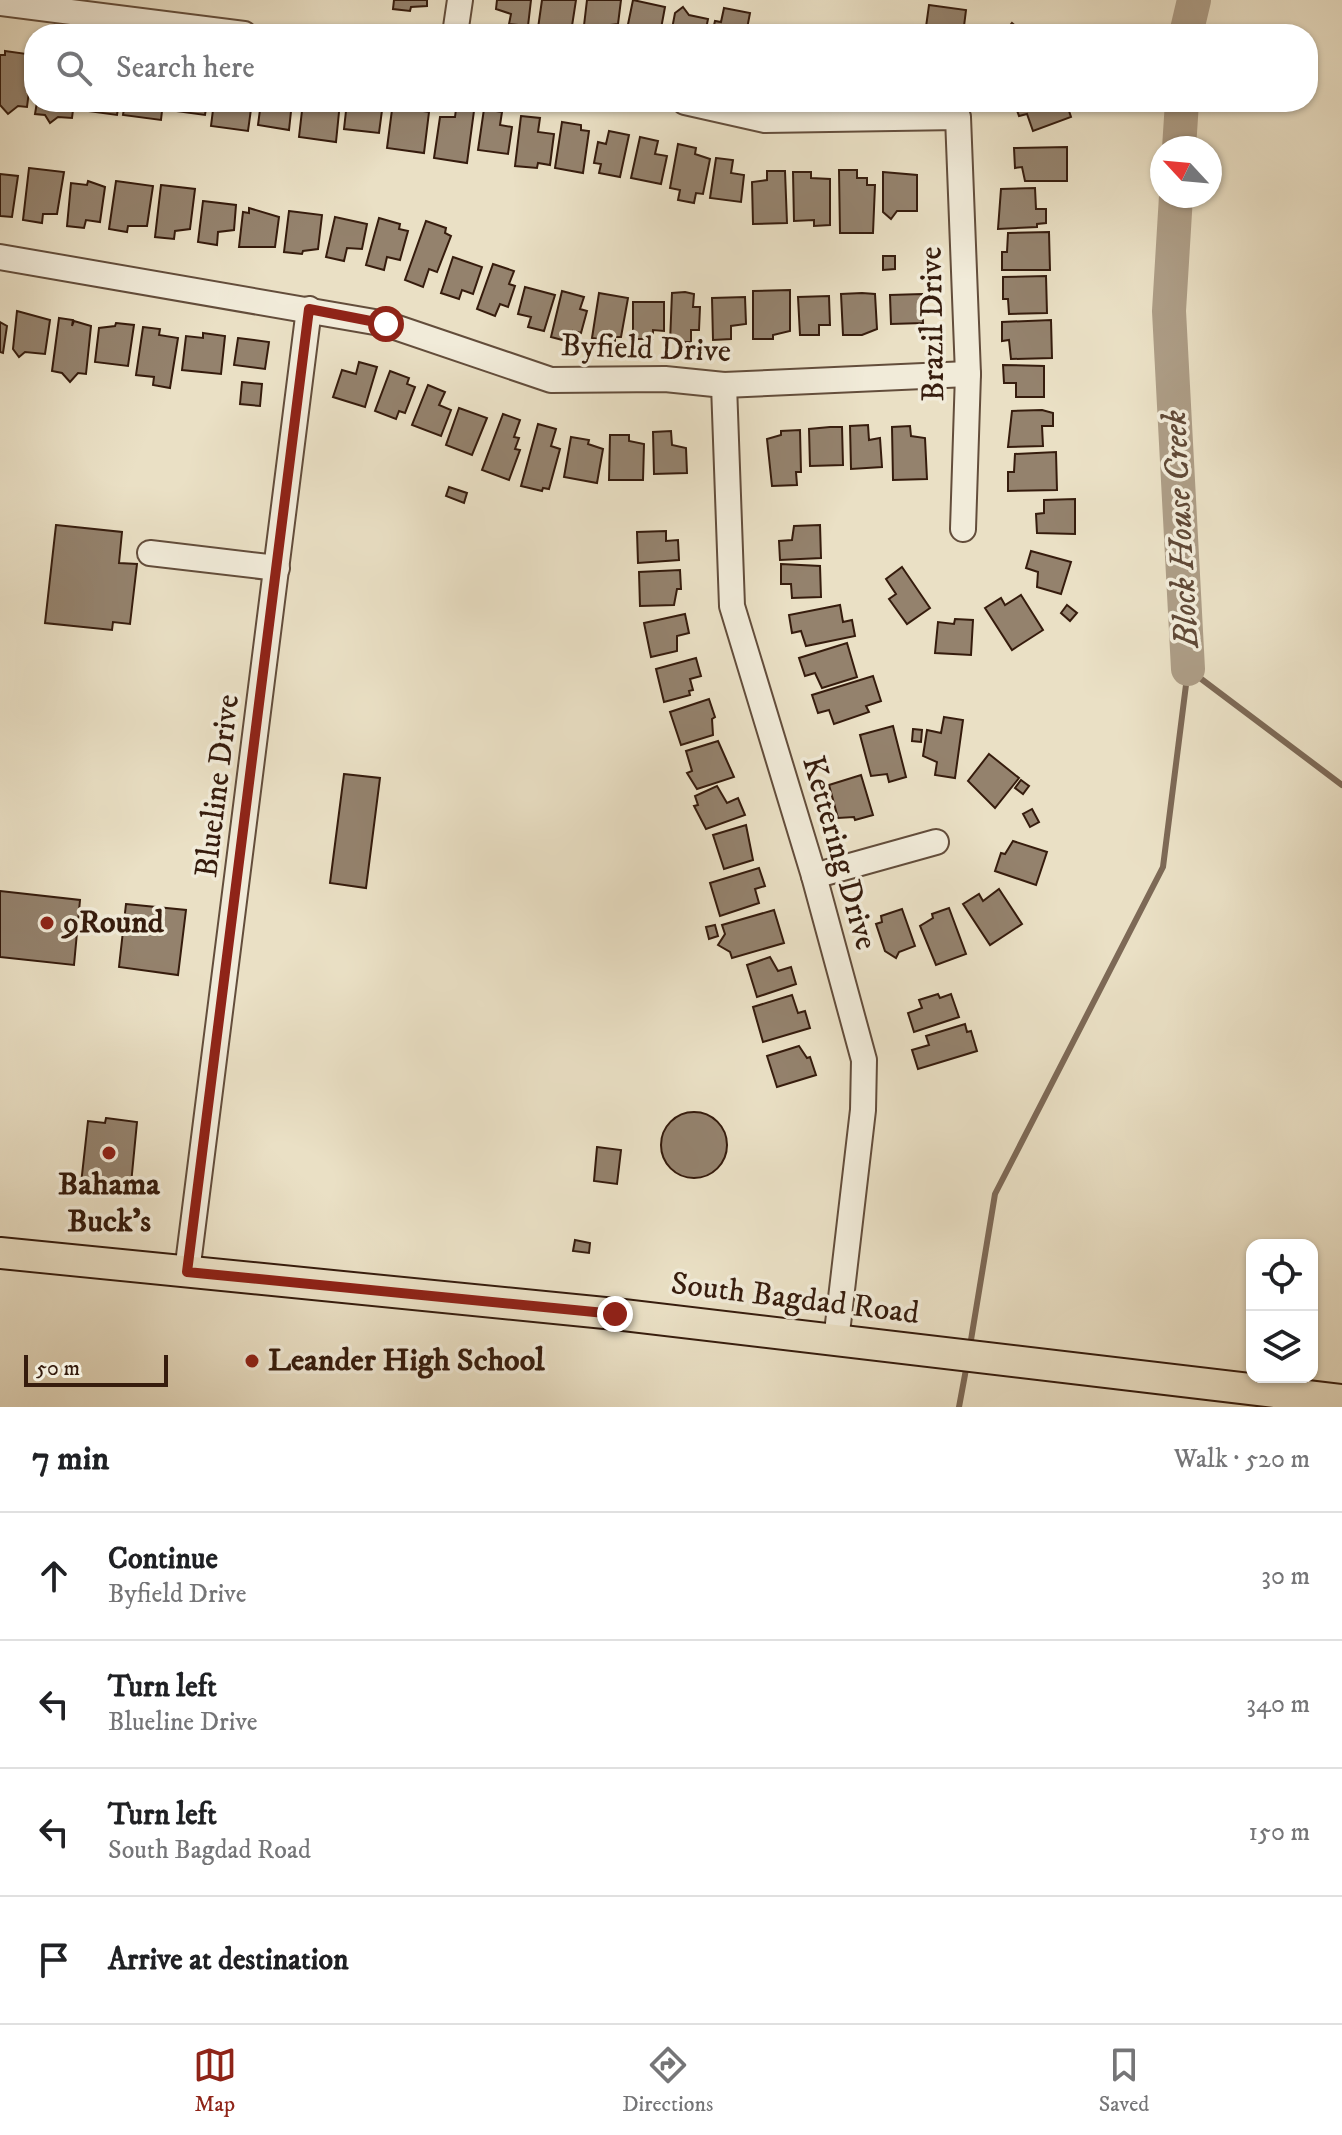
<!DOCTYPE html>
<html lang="en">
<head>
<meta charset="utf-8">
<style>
  body { margin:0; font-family:"IM FELL DW Pica",serif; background:#f6f6f6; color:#202124 }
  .controls { position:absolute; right:24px; bottom:24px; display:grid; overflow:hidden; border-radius:16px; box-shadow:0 2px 6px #0004 }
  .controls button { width:72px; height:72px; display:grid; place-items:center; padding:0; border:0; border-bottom:2px solid #e0e0e0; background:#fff; color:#202124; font:40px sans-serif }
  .compass { position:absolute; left:1150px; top:136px; width:72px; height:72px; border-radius:50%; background:#fff; box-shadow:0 2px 6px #0004; rotate:296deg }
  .scale { position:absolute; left:24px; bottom:20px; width:144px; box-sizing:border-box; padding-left:8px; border:4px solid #361c0d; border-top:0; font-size:22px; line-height:28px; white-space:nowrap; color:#361c0d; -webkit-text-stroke:6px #f1ebd9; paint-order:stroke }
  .stop { position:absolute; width:24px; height:24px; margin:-18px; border:6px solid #8f2418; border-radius:50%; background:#fff }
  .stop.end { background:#8f2418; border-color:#fff; box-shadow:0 2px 8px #0008 }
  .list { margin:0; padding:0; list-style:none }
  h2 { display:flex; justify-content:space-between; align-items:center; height:104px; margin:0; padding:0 32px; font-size:34px }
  h2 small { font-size:26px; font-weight:400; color:#757577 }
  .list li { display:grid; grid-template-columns:52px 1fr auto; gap:24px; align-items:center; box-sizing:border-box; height:128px; padding:0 32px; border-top:2px solid #e0e0e0 }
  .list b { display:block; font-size:30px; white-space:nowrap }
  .list p { margin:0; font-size:26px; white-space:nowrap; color:#757577 }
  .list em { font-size:26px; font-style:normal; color:#757577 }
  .icon { flex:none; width:44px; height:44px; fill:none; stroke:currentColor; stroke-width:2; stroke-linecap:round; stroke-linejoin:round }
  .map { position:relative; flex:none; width:1342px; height:1407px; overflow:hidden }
  .search { position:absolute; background:#fff; box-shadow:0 2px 6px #0004; left:24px; right:24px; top:24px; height:88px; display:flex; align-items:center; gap:20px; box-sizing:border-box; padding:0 28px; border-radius:32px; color:#757577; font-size:30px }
  .sheet { height:616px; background:#fff }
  nav { display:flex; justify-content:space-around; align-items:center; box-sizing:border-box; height:112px; border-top:2px solid #e0e0e0; background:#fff; font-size:22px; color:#757577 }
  nav a { display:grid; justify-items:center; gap:4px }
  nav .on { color:#8f2418 }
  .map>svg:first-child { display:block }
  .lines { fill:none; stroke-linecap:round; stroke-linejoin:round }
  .stream { stroke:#7d6956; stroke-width:6 }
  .river { stroke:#ad9d86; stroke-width:34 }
  .building { fill:#94826d; stroke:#361c0d; stroke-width:2 }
  .minor-casing { stroke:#634d3b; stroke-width:28 }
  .major-casing { stroke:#361c0d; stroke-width:34 }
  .minor { stroke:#f1ebd9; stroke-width:24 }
  .major { stroke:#eae0c5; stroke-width:30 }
  .route { stroke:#8f2418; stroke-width:10 }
  .poi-dot { fill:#8f2418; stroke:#f1ebd9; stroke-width:3 }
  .labels { text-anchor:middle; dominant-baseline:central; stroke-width:7; stroke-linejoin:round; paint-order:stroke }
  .street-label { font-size:32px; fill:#361c0d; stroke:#f1ebd9 }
  .poi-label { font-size:32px; font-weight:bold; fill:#361c0d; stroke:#f1ebd9; text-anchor:start }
  .water-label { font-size:34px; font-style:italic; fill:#604937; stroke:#f1ebd9 }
</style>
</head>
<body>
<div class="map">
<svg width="1342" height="1407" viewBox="0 0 1342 1407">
  <rect width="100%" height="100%" fill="#eae0c5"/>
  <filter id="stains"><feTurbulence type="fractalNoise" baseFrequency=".0025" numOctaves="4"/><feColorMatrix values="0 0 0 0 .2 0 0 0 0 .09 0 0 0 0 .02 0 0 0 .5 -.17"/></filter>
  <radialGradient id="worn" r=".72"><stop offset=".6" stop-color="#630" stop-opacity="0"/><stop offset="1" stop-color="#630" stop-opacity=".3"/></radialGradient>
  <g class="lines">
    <g class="stream">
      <polyline points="1188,669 1342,785"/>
      <polyline points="970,1346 995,1194 1163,867 1188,669"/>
      <polyline points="959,1407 967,1364"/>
    </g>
    <g class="river">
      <polyline points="1186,34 1194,0"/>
      <polyline points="1179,148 1182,102"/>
      <polyline points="1176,196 1169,311 1188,669"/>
    </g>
  </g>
  <g class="building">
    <polygon points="394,0 427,0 427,6 411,7 410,11 393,9"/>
    <polygon points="497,0 531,0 528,26 509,24 511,14 496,9"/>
    <polygon points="542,0 576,0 572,26 557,27 556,30 538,28"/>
    <polygon points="587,0 621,0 618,24 603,26 602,34 583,34"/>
    <polygon points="633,0 665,7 660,34 626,34"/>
    <polygon points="929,5 966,10 963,34 925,34"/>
    <polygon points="683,7 689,15 708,19 705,34 671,34 675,13"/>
    <polygon points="724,8 750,13 746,34 712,34 715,21 721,22"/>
    <polygon points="1012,23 1025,34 1003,34"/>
    <polygon points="5,51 27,54 27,59 33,59 27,107 18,106 8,114 0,105 0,55 5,55"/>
    <polygon points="37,102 74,102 72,118 58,117 50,123 45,115 35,114"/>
    <polygon points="81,102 119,102 117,115 80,110"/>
    <polygon points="125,102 163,102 161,120 123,115"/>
    <polygon points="169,102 207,102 205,115 168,110"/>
    <polygon points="214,102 252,102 248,131 211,126"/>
    <polygon points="261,102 292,102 289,130 258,125"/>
    <polygon points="303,102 340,102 336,142 299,137"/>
    <polygon points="347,102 383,103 379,133 344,129"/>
    <polygon points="393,102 412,102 411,109 429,112 424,153 387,148"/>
    <polygon points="1014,102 1066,102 1071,117 1033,131 1027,114 1019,116"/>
    <polygon points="456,109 474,111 467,163 434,158 440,117 455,117"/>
    <polygon points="484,109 502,112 500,125 512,127 508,154 478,150"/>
    <polygon points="521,116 540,118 538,132 554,134 550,165 538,163 537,168 515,166"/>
    <polygon points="562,122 581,125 581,130 589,131 583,173 555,168"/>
    <polygon points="609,131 629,135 620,177 599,173 601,164 594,163 598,142 606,144"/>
    <polygon points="640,137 658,141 655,154 667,156 661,184 631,178"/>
    <polygon points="678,144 696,148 695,154 710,159 703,194 696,193 694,203 678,200 680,190 670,188"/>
    <polygon points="1067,147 1067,181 1025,181 1022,167 1015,168 1014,148"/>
    <polygon points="716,158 733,160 731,173 744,175 741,202 710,198"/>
    <polygon points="29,168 64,172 57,214 43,214 42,223 23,220"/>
    <polygon points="839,170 857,170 857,178 867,178 867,185 875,185 873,233 840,233"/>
    <polygon points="767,171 785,171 787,223 753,224 752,182 767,180"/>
    <polygon points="793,172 811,172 811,178 830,179 830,225 814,226 814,220 794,221"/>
    <polygon points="883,172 917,175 917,211 897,211 891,219 883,212"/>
    <polygon points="0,174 18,176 12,217 0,216"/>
    <polygon points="88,181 105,187 100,222 86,220 84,228 67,226 71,183 87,185"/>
    <polygon points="116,181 153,186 147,226 128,226 127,232 109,229"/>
    <polygon points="161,185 195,189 190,229 175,231 174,239 155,237"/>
    <polygon points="1035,188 1036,209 1046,209 1046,223 1037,224 1037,227 998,229 1001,189"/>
    <polygon points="203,201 236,205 234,230 218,232 217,245 198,242"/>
    <polygon points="249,208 279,217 275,247 239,247 243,212 249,213"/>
    <polygon points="289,211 322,215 318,249 303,251 302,254 284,252"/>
    <polygon points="335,217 367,224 362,249 347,248 344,261 326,257"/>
    <polygon points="379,218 400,224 399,229 408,231 400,260 387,257 384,270 366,265"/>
    <polygon points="426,221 446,228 445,233 451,236 437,272 429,269 423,287 405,280"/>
    <polygon points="1049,232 1050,270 1002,270 1002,252 1007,252 1008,233"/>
    <polygon points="883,256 895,256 895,269 883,270"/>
    <polygon points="453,257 482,267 473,294 462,290 459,299 441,293"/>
    <polygon points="493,264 514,271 509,284 515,286 508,307 500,304 495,316 477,309"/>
    <polygon points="1046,276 1047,313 1009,314 1008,299 1003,299 1003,277"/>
    <polygon points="525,287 555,295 544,331 528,327 531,317 518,314"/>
    <polygon points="790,290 790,331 773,335 773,339 753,339 753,291"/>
    <polygon points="562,291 584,297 580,309 587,311 581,333 573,331 570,342 551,337"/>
    <polygon points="685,292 694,294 693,307 700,307 699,330 691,330 691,342 670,342 672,293"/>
    <polygon points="599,293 628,298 621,337 615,337 615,341 592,338"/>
    <polygon points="862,293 875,294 877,329 862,335 843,335 841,294"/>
    <polygon points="922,294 923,323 891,324 890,295"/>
    <polygon points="829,296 830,325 819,325 819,335 800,335 798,297"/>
    <polygon points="745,297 746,324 731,326 731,339 713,340 712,298"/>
    <polygon points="633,302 664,302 664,331 653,330 653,339 633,339"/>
    <polygon points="17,311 50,320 45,354 25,352 19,357 13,349"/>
    <polygon points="59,318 73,320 72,326 74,321 91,326 86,374 78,373 70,382 62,373 52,371"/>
    <polygon points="1051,320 1052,358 1011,359 1009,340 1002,341 1002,322"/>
    <polygon points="0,322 7,326 3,353 0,352"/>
    <polygon points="116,323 134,325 128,366 95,362 99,328 115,326"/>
    <polygon points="143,327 160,329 159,335 178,338 170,388 153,385 154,377 136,375"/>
    <polygon points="203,333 225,336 221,374 182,370 186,336 203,338"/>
    <polygon points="238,338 269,342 265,369 234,365"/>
    <polygon points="359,362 377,367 365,407 333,397 342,370 356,374"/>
    <polygon points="1003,365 1044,366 1044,397 1016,397 1016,383 1004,383"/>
    <polygon points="390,371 409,378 407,384 415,387 405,413 399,411 396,419 375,411"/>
    <polygon points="242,382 262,384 260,406 240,404"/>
    <polygon points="428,385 445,392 439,405 451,410 441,436 412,425"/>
    <polygon points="459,408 487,418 472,455 446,445"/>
    <polygon points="1042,410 1053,413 1053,426 1042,426 1043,446 1008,447 1012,411"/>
    <polygon points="503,414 520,420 514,437 519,438 515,449 520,450 509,480 482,470"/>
    <polygon points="538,424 556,429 551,446 560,449 549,489 543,488 542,491 521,486"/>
    <polygon points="868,425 869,440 880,438 882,467 851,469 850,426"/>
    <polygon points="910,426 911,436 925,438 927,479 893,480 892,427"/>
    <polygon points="830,427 842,427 843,465 810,466 809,429"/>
    <polygon points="800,430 801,472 796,472 797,485 772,486 767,439 781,435 781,431"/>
    <polygon points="671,431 672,445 686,448 687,473 654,474 653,432"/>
    <polygon points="610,435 629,435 629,441 644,444 643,480 609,480"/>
    <polygon points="571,437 589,440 588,444 603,449 597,483 564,477"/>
    <polygon points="1056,452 1057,490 1008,491 1008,472 1014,472 1015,454"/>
    <polygon points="449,487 467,493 464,503 446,496"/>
    <polygon points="1075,499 1075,534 1037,533 1036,514 1044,513 1044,500"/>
    <polygon points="56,525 122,532 119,563 137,564 130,624 113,622 112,630 45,623"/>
    <polygon points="820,525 821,558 780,560 779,541 792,540 794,526"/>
    <polygon points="666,531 666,541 678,540 679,560 638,563 637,532"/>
    <polygon points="1031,551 1071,562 1061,594 1037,587 1038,572 1026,568"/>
    <polygon points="781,564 820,566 821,597 792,598 791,584 781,584"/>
    <polygon points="902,567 930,608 907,624 889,599 896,594 886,579"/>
    <polygon points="680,570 681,589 677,589 674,605 640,606 639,572"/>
    <polygon points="1021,595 1043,630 1012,650 985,608 1001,598 1005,605"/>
    <polygon points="840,605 843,622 852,620 855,636 806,646 801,631 792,633 789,615"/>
    <polygon points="1067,605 1077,613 1070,621 1061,613"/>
    <polygon points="685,614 689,633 677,636 677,651 651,657 644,623"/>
    <polygon points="955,619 973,620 971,655 935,653 938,622 954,624"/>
    <polygon points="847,643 857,677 822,688 815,673 805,676 799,658"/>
    <polygon points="696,658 701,676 690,679 693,690 689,691 690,695 664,702 656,669"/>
    <polygon points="873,676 881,701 866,706 869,712 834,724 829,710 818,713 812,695"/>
    <polygon points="709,699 715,717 712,719 713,735 681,745 670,712"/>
    <polygon points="944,717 963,720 955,778 935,775 937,762 923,756 927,730 941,733"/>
    <polygon points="893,726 906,777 889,782 887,774 871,776 860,735"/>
    <polygon points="913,729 922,730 921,742 912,741"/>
    <polygon points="718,741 734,777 697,789 687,773 692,771 686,751"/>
    <polygon points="989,754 1019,778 995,808 968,781"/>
    <polygon points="344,774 380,778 366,888 330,883"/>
    <polygon points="861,775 873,815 855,820 854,817 838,818 829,785"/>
    <polygon points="1021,780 1029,786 1023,794 1015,788"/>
    <polygon points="717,786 727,803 738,798 745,815 706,829 694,806 698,805 695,796"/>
    <polygon points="1032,809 1039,822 1030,827 1023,814"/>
    <polygon points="746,825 753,860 724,869 713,835"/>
    <polygon points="1013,841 1047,852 1036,885 995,871 1001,853 1005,854"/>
    <polygon points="759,868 765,886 755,889 759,903 720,916 710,883"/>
    <polygon points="999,889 1022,924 990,945 963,904 979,894 983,901"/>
    <polygon points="0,891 80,900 74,965 0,957"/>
    <polygon points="126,904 186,910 178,975 119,967"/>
    <polygon points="949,908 966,954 936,965 920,926 933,918 932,914"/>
    <polygon points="902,909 915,946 899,952 896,958 885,951 876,924 882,922 881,916"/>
    <polygon points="774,910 784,943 732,958 730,952 718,945 725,934 722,925"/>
    <polygon points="715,925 718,936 709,939 706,927"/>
    <polygon points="770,957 778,971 791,967 796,984 757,997 747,965"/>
    <polygon points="938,994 940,998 951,994 959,1017 914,1032 908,1013 922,1008 919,1000"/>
    <polygon points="792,995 798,1013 805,1011 810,1028 763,1042 753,1007"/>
    <polygon points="965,1024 967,1032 971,1031 977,1051 918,1069 912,1050 929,1045 926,1036"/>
    <polygon points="799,1046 807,1058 810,1057 816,1075 777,1087 767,1056"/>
    <circle cx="694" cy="1145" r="33"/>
    <polygon points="106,1118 137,1122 131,1184 122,1191 81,1184 88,1121 105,1123"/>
    <polygon points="597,1147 621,1150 617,1184 594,1181"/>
    <polygon points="575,1240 590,1243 589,1253 573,1251"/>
  </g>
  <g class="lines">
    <g class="minor-casing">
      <g id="minor">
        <polyline points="0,3 244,34"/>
        <polyline points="455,34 460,0"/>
        <polyline points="685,102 765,120 958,117 968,374 963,529"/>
        <polyline points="0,257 386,324 551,380 665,379 724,385 968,374"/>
        <polyline points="724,385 732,606 814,876 864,1060 863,1110 836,1341"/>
        <polyline points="150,553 277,568"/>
        <polyline points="814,876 936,842"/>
        <polyline points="187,1272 309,309"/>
      </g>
    </g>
    <g class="major-casing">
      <polyline id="major" points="0,1253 615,1314 1342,1400"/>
    </g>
    <use href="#minor" class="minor"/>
    <use href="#major" class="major"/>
  </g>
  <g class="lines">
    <polyline class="route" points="386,324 309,309 187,1272 615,1314"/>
  </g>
  <g class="poi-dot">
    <circle cx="47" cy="923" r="8"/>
    <circle cx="109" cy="1153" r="8"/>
    <circle cx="252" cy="1361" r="8"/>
  </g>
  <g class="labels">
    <g class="street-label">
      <text transform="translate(933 324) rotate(-91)">Brazil Drive</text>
      <text transform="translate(646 349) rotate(2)">Byfield Drive</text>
      <text transform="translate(218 786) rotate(-83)">Blueline Drive</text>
      <text transform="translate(839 853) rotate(74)">Kettering Drive</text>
      <text transform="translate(795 1299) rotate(7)">South Bagdad Road</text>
    </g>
    <g class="poi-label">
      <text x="63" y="923">9Round</text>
      <text x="109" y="1185" text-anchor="middle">Bahama<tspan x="109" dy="37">Buck's</tspan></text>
      <text x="268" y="1361">Leander High School</text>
    </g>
    <g class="water-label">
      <text transform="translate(1181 529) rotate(-93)">Block House Creek</text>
    </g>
  </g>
  <rect width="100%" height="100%" filter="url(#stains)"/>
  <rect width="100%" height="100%" fill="url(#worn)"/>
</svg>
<div class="controls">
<button><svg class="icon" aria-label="locate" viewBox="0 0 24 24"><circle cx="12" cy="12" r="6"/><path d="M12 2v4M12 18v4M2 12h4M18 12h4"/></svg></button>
<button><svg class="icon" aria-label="layers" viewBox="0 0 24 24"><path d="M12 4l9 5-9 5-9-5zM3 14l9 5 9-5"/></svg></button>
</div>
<svg class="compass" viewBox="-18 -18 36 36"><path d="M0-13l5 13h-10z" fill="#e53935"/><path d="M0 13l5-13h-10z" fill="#757577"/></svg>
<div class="scale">50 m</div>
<div class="stop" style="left:386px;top:324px"></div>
<div class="stop end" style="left:615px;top:1314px"></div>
<div class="search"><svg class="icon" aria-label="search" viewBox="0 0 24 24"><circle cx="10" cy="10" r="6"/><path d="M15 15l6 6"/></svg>Search here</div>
</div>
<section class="sheet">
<h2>7 min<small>Walk · 520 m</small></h2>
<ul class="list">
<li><svg class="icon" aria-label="ahead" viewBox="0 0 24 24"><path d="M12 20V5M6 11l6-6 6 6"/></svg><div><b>Continue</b><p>Byfield Drive</p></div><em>30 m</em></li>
<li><svg class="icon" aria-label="left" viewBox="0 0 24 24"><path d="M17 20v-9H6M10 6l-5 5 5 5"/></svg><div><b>Turn left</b><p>Blueline Drive</p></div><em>340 m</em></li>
<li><svg class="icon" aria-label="left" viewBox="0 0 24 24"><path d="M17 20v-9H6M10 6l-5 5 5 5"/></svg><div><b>Turn left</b><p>South Bagdad Road</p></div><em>150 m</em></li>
<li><svg class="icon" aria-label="arrive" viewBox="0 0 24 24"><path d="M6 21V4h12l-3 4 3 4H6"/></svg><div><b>Arrive at destination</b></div></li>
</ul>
</section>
<nav>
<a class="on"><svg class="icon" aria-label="map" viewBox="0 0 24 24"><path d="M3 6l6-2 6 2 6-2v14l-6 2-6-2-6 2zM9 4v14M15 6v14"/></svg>Map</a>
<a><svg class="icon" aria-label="directions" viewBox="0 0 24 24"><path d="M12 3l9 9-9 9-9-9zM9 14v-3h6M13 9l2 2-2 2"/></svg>Directions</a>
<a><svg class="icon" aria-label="saved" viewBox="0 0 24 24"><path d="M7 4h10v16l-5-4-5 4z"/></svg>Saved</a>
</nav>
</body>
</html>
